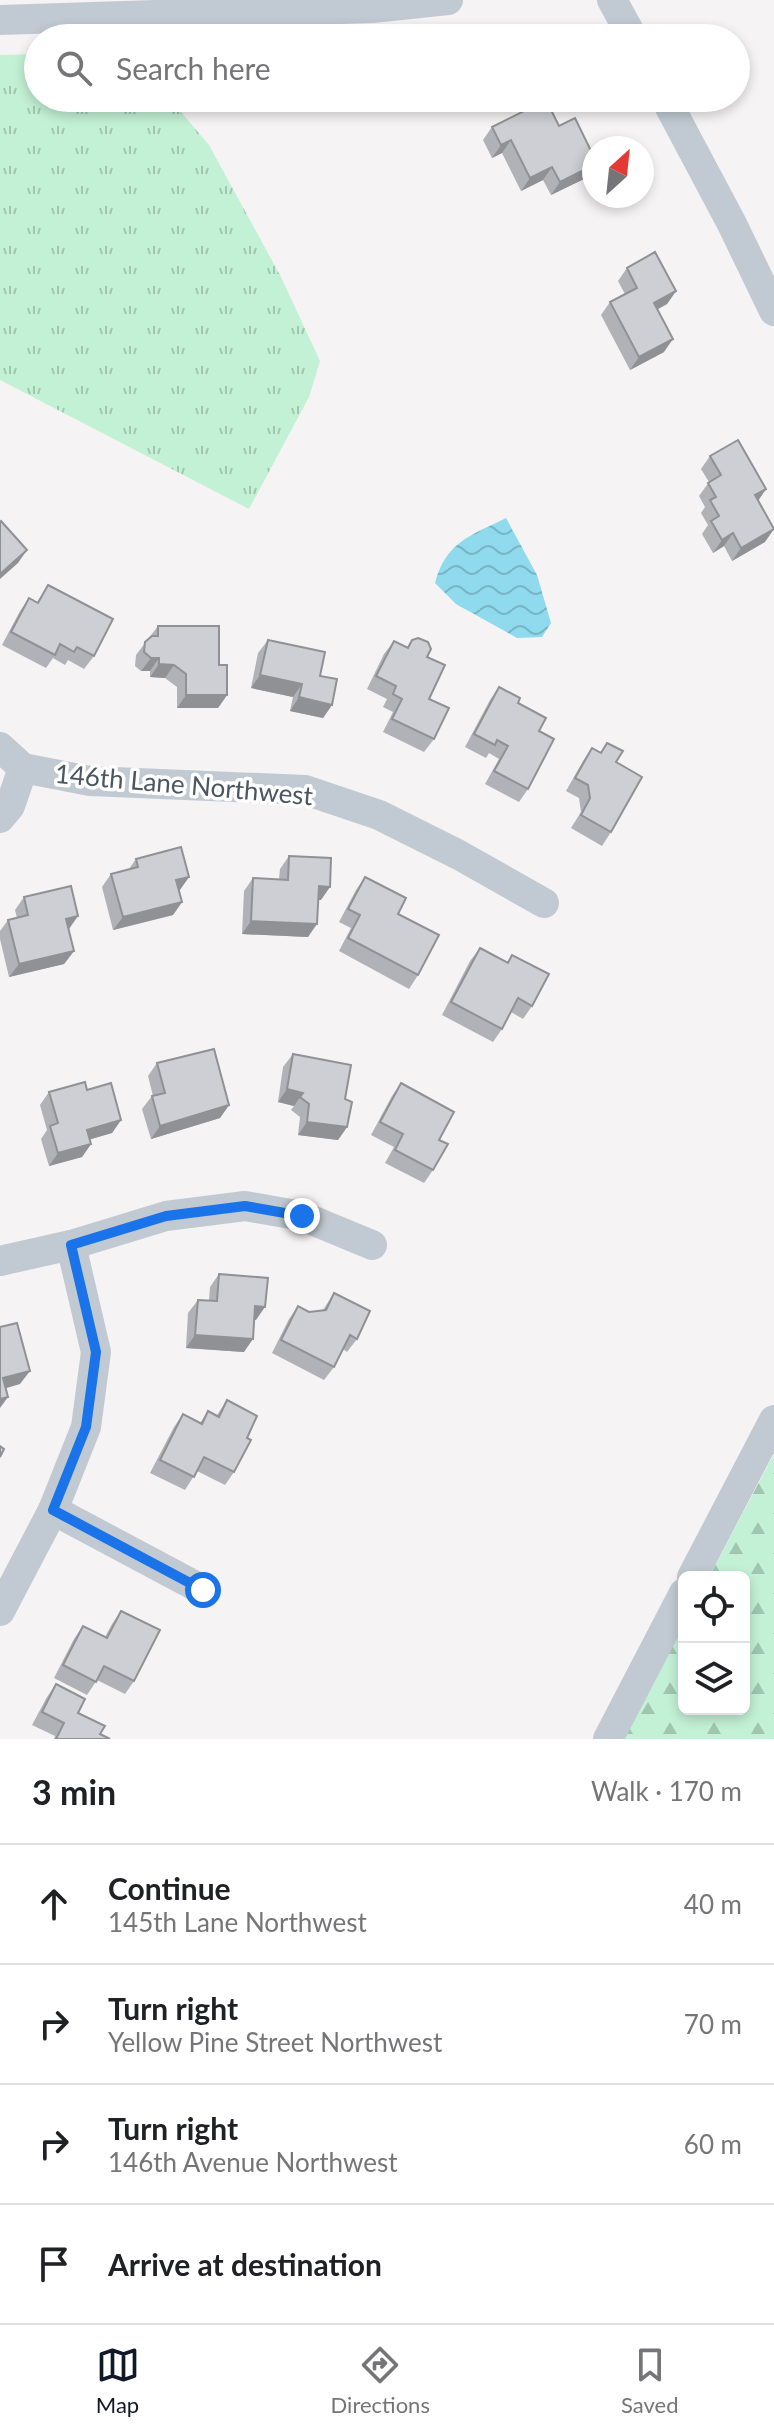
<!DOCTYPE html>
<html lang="en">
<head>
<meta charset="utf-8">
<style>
  body { margin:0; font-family:Lato,sans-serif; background:#f2f2f2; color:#202124 }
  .controls { position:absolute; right:24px; bottom:24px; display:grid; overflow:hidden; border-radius:12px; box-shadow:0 4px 12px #0003 }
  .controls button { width:72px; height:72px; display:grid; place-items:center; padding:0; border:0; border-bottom:2px solid #e0e0e0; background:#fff; color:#202124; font:40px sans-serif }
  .compass { position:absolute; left:582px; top:136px; width:72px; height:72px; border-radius:50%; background:#fff; box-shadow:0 4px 12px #0003; rotate:27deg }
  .stop { position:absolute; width:24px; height:24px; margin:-18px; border:6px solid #1a73e8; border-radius:50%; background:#fff }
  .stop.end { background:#1a73e8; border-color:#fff; box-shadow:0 2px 8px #0008 }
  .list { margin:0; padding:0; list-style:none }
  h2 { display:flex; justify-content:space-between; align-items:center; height:104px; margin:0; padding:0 32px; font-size:34px }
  h2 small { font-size:26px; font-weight:400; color:#757577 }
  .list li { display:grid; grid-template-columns:52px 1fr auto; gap:24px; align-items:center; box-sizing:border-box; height:120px; padding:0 32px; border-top:2px solid #e0e0e0 }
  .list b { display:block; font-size:30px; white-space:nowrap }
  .list p { margin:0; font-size:26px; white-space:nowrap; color:#757577 }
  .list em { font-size:26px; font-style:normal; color:#757577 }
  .icon { flex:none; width:44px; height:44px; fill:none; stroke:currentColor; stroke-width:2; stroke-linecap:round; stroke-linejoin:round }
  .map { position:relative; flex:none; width:774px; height:1739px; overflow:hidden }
  .search { position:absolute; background:#fff; box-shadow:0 4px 12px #0003; left:24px; right:24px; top:24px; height:88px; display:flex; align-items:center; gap:20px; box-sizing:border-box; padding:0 28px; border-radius:44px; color:#757577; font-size:30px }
  .sheet { height:584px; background:#fff }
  nav { display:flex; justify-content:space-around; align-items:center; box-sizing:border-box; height:112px; border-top:2px solid #e0e0e0; background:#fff; font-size:22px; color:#757577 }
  nav a { display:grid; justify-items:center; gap:4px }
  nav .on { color:#111827 }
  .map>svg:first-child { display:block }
  .forest { fill:url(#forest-firs) }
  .park { fill:url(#park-tufts) }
  .water { fill:url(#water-waves) }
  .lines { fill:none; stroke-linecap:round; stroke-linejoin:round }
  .minor { stroke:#c1cad2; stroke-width:30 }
  .wall { fill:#b0b2b7 }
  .shaded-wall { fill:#909195 }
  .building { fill:#cdcfd5; stroke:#909195; stroke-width:2 }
  .route { stroke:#1a73e8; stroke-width:10 }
  .labels { text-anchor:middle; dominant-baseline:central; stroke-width:7; stroke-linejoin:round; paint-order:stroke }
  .street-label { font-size:26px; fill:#4a5661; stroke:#fff }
</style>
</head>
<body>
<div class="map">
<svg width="774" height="1739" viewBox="0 0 774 1739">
  <defs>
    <pattern id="forest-firs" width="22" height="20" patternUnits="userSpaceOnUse" patternTransform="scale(2)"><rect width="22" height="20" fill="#c3f1d5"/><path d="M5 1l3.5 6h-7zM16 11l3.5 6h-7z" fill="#a0c6b0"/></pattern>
    <pattern id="park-tufts" width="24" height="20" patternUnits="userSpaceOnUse" patternTransform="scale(2)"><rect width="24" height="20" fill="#c3f1d5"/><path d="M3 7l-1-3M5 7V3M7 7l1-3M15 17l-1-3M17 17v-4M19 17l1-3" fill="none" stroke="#a0c6b0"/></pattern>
    <pattern id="water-waves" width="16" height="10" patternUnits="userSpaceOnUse" patternTransform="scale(2)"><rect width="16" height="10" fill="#90daee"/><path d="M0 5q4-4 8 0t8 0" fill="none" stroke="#78b4c4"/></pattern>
  </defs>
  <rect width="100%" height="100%" fill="#f5f3f3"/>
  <polygon class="forest" points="774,1454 774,1739 623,1739 684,1624 684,1709 744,1709 744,1577 709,1577"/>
  <polygon class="park" points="38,54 38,98 169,98 209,145 281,277 320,361 309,397 249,509 0,380 0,55"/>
  <path class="water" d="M506 518 537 575 551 623 542 637 517 638 456 604 435 583C446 541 471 536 506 518Z"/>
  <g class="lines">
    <g class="minor">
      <polyline points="612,0 633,38"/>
      <polyline points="0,20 372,8 448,0"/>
      <polyline points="665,98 732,224 774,311"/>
      <polyline points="0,747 23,768 90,781 305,790 379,815 459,855 544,903"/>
      <polyline points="0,818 10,806 23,768"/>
      <polyline points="0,1261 71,1245 166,1216 245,1206 302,1216 372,1245"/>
      <polyline points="53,1510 203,1590"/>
      <polyline points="692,1577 774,1420"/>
      <polyline points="0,1611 53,1510 86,1427 96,1352 71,1245"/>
      <polyline points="608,1739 684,1593"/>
    </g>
  </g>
  <g class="wall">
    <polygon points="559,126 588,177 551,195 543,180 521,191 502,153 492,158 483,140 492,127"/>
    <polygon points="627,268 676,291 667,304 658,309 664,352 630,370 601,315 610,302 625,294 618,281"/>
    <polygon points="710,456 766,489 758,501 765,542 732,561 724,546 713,553 702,534 708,525 701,513 705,507 699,496 709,482 701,469"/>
    <polygon points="48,585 94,656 84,669 68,660 65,665 53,658 46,668 2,645 20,611 29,598 37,602"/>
    <polygon points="158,626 219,665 227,695 218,708 177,708 177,687 165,678 150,677 150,671 141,671 135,666 136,655"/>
    <polygon points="268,640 320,676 332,705 323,718 290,711 293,697 251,688 258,653"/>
    <polygon points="412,640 427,657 429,699 434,739 424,752 383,732 393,712 383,707 387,699 367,689 384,654 394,641 407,647"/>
    <polygon points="499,687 518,703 539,731 528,789 519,802 485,784 499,759 489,753 486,758 465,747 490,700"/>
    <polygon points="607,743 616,762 611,832 602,846 571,828 581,812 579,798 566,791 583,761 592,748 601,752"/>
    <polygon points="289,856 321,900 318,900 308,937 242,934 244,891 253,878 279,879 280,869"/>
    <polygon points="136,859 189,877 179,890 182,902 173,915 113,930 102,887 111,874 129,869"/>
    <polygon points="365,877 398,914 418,975 409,989 339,951 351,928 339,922 356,890"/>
    <polygon points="24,897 68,929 74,951 64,964 9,977 0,939 0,931 8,920 17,918 15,910"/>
    <polygon points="480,948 507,962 512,955 532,1006 523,1019 511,1012 502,1029 493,1042 442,1015 470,961"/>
    <polygon points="293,1054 345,1099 347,1127 338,1140 298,1135 300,1117 291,1110 294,1106 278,1102 283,1067"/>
    <polygon points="157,1063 229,1105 220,1118 151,1139 142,1109 152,1096 153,1096 148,1076"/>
    <polygon points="401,1083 439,1140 433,1170 424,1183 385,1163 394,1147 371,1135 392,1096"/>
    <polygon points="87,1090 121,1120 112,1133 90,1139 91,1144 82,1157 49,1166 41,1139 47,1130 40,1105 49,1092"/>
    <polygon points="219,1274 256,1320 254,1320 244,1352 186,1348 188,1313 198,1300 209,1300 210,1287"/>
    <polygon points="334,1293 357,1339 347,1352 343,1349 334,1367 324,1380 272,1353 289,1319 298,1306 309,1312 323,1310"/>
    <polygon points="227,1400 247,1438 234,1472 225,1485 197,1471 185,1490 150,1473 174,1427 183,1414 200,1423 208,1411 217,1415"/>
    <polygon points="121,1611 134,1681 125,1694 97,1680 87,1695 54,1678 74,1639 83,1626 105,1637 112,1624"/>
    <polygon points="56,1684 78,1713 100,1734 110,1739 54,1739 55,1736 32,1725 47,1697"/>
  </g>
  <g class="shaded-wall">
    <polygon points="511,140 502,153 492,158 501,145"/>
    <polygon points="594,165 594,168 588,177 551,195 560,182"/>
    <polygon points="552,167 543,180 521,191 530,178"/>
    <polygon points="676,291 667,304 645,316 654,303"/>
    <polygon points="673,339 664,352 630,370 639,357"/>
    <polygon points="766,489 757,502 755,495"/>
    <polygon points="774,529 765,542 732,561 741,548"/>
    <polygon points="733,533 724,546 713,553 722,540"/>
    <polygon points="27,550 18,563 0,579 0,574"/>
    <polygon points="151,658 159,658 150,671 141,671"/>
    <polygon points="159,664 174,665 165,678 150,677"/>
    <polygon points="260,675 302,684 293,697 251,688"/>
    <polygon points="186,695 227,695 218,708 177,708"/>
    <polygon points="299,697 332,705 323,718 290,711"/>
    <polygon points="189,877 180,890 167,893 176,880"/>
    <polygon points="319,886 330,887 321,900 309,900"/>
    <polygon points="182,902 173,915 113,930 123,917"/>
    <polygon points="78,916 69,929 66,919"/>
    <polygon points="251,921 317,924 308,937 242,934"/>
    <polygon points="74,951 64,964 9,977 19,964"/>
    <polygon points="287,1089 303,1093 294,1106 278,1102"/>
    <polygon points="229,1105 220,1118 151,1139 160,1126"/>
    <polygon points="121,1120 112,1133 78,1143 87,1130"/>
    <polygon points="307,1122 347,1127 338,1140 298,1135"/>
    <polygon points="91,1144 82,1157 49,1166 58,1153"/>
    <polygon points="255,1306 265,1307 256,1320 246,1319"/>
    <polygon points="195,1335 253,1339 244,1352 186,1348"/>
    <polygon points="30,1371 20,1384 0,1390 3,1378"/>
    <polygon points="8,1397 0,1408 0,1399"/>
  </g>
  <g class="building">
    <polygon points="546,100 559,126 575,118 594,157 594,165 560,182 552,167 530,178 511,140 501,145 492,127"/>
    <polygon points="655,252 676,291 654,303 673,339 639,357 610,302 637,288 627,268"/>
    <polygon points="738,440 766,489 755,495 774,529 741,548 733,533 722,540 711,521 719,516 710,500 716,497 708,483 721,475 710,456"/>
    <polygon points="1,521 27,550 0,574 0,522"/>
    <polygon points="48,585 113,619 94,656 77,647 74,652 60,644 55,655 11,632 29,598 38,603"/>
    <polygon points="158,626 219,626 219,665 227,665 227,695 186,695 186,674 174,665 159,664 159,658 151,658 144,652 145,642 152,636 158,636"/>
    <polygon points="418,638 428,642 431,649 427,657 445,665 429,699 449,708 434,739 392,719 402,699 393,694 396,686 376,676 394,641 408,648 412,640"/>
    <polygon points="268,640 325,652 320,676 337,679 332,705 299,697 302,684 260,675"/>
    <polygon points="499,687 520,698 518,703 546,718 539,731 554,739 528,789 494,771 508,746 497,740 495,745 474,734"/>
    <polygon points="607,743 623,751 616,762 642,777 611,832 581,815 590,798 588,785 575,778 592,748 601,753"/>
    <polygon points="181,847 189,877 176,880 182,902 123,917 111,874 138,867 136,859"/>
    <polygon points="289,856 331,858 330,887 319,886 317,924 251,921 253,878 288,880"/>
    <polygon points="365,877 406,898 398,914 439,935 418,975 348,938 360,915 348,909"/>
    <polygon points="71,886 78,916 66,919 74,951 19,964 8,920 28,915 24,897"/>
    <polygon points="480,948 508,963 512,955 549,974 532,1006 518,998 502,1029 451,1002"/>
    <polygon points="214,1049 229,1105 160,1126 152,1096 165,1093 157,1063"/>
    <polygon points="293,1054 351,1065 345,1099 352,1102 347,1127 307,1122 309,1104 300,1097 303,1093 287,1089"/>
    <polygon points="85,1082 87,1090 111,1083 121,1120 87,1130 91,1144 58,1153 50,1126 58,1123 49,1092"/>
    <polygon points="401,1083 454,1112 439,1140 448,1144 433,1170 395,1150 403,1134 380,1122"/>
    <polygon points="219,1274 268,1278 265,1307 255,1306 253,1339 195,1335 198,1300 217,1301"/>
    <polygon points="334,1293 370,1311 357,1339 350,1335 334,1367 281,1340 298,1306 309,1312 326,1310"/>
    <polygon points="17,1323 30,1371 3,1378 8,1397 0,1399 0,1327"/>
    <polygon points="227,1400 257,1416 247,1438 251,1440 234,1472 204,1457 194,1477 160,1460 183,1414 202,1424 208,1411 219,1417"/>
    <polygon points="0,1446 4,1449 0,1457"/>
    <polygon points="121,1611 160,1630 134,1681 104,1666 96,1682 63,1665 83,1626 107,1638"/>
    <polygon points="56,1684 85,1699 78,1713 105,1726 100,1734 110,1739 56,1739 64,1723 42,1712"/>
  </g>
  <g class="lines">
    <polyline class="route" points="203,1590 53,1510 86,1427 96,1352 71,1245 166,1216 245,1206 302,1216"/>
  </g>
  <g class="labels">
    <g class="street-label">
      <text transform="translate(184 784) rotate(5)">146th Lane Northwest</text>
    </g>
  </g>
</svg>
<div class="controls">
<button><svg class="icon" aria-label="locate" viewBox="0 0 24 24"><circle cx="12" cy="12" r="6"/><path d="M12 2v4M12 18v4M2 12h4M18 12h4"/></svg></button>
<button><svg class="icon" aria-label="layers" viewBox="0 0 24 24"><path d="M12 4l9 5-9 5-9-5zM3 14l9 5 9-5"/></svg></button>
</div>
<svg class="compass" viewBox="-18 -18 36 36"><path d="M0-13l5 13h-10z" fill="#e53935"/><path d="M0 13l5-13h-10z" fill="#757577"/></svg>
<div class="stop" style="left:203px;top:1590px"></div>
<div class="stop end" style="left:302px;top:1216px"></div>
<div class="search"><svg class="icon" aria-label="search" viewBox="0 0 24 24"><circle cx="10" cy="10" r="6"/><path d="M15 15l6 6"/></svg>Search here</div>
</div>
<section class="sheet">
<h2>3 min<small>Walk · 170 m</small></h2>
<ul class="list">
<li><svg class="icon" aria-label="ahead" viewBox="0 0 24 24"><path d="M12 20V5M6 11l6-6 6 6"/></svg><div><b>Continue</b><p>145th Lane Northwest</p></div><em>40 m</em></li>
<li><svg class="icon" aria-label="right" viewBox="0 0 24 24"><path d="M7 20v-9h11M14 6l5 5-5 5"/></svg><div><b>Turn right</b><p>Yellow Pine Street Northwest</p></div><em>70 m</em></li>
<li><svg class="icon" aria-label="right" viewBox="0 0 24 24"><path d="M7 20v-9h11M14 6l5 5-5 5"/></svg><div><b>Turn right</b><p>146th Avenue Northwest</p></div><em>60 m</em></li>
<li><svg class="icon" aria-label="arrive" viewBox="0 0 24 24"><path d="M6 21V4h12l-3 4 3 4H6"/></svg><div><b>Arrive at destination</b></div></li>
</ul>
</section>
<nav>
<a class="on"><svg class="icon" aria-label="map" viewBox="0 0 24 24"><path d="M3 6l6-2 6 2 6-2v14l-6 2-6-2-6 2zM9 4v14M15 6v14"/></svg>Map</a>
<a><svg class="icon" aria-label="directions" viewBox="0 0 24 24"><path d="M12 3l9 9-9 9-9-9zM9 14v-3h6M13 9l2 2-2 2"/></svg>Directions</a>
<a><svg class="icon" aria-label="saved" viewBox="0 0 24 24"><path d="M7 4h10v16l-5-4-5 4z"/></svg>Saved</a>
</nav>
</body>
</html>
